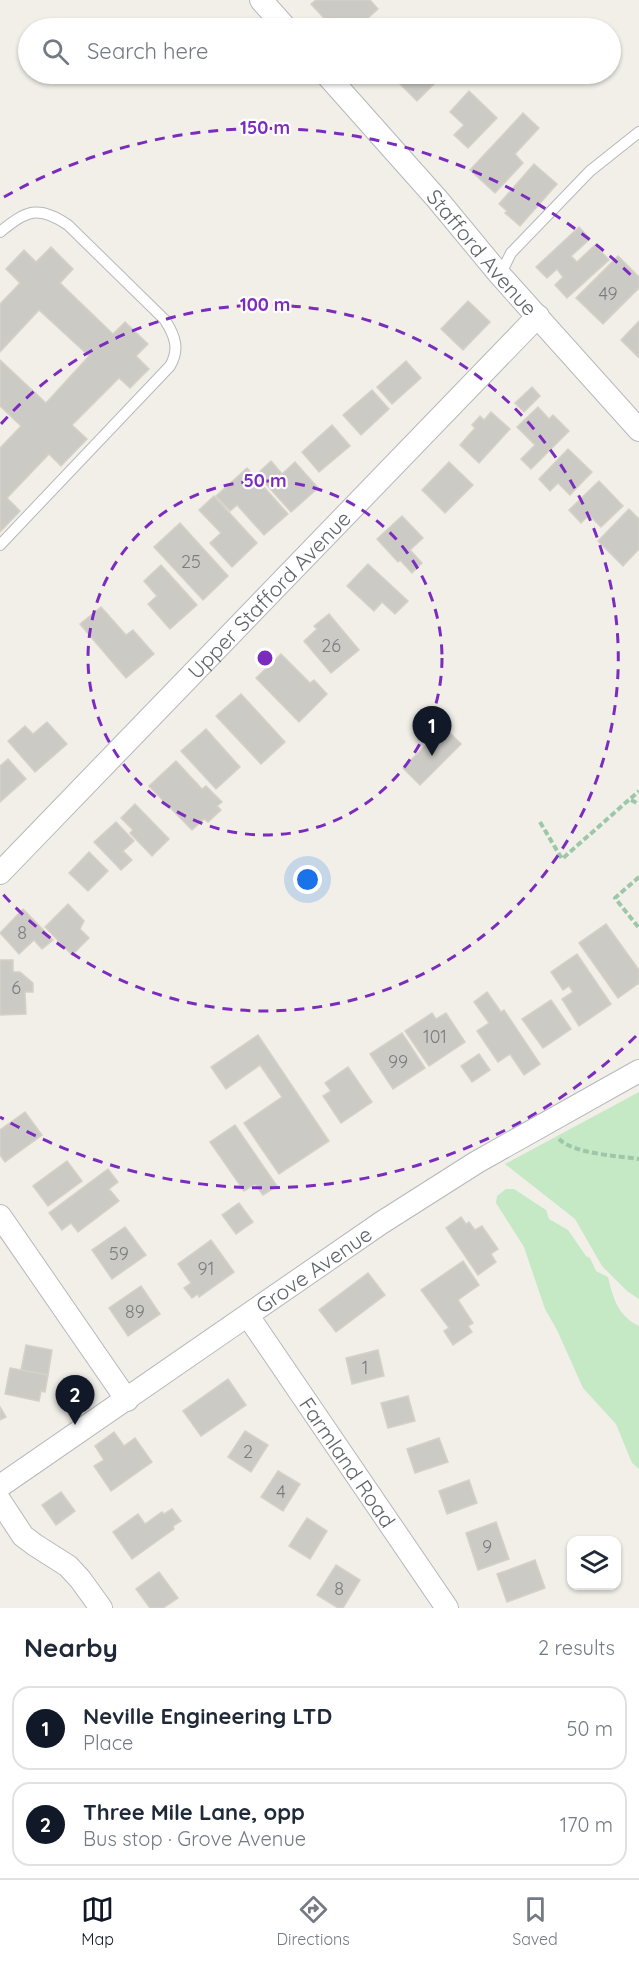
<!DOCTYPE html>
<html lang="en">
<head>
<meta charset="utf-8">
<style>
  body { margin:0; font-family:Quicksand,sans-serif; background:#f6f6f7; color:#1f2937 }
  .controls { position:absolute; right:18px; bottom:18px; display:grid; overflow:hidden; border-radius:12px; box-shadow:0 2px 4px #0004 }
  .controls button { width:54px; height:54px; display:grid; place-items:center; padding:0; border:0; border-bottom:2px solid #e0e1e3; background:#fff; color:#1f2937; font:30px sans-serif }
  .you { position:absolute; left:308px; top:880px; width:21px; height:21px; margin:-15px; border:4px solid #fff; border-radius:50%; background:#1a73e8; box-shadow:0 0 0 9px #1a73e833 }
  .badge { display:grid; place-items:center; width:39px; height:39px; border-radius:50%; background:#111827; color:#fff; font-size:20px; font-weight:700 }
  .pin { position:absolute; translate:-50% -50px; filter:drop-shadow(0 2px 3px #0008) }
  .pin::after { content:''; position:absolute; top:32px; width:21px; height:18px; background:inherit; clip-path:polygon(0 0,100% 0,50% 100%) }
  .list { margin:0; padding:0; list-style:none }
  h2 { display:flex; justify-content:space-between; align-items:center; height:78px; margin:0; padding:0 24px; font-size:26px }
  h2 small { font-size:20px; font-weight:400; color:#747a83 }
  .list li { display:grid; grid-template-columns:39px 1fr auto; gap:18px; align-items:center; box-sizing:border-box; height:84px; margin:0 12px 12px; padding:0 12px; border:2px solid #e0e1e3; border-radius:18px }
  .list b { display:block; font-size:22px; white-space:nowrap }
  .list p { margin:0; font-size:20px; white-space:nowrap; color:#747a83 }
  .list em { font-size:20px; font-style:normal; color:#747a83 }
  .icon { flex:none; width:33px; height:33px; fill:none; stroke:currentColor; stroke-width:2; stroke-linecap:round; stroke-linejoin:round }
  .map { position:relative; flex:none; width:639px; height:1608px; overflow:hidden }
  .search { position:absolute; background:#fff; box-shadow:0 2px 4px #0004; left:18px; right:18px; top:18px; height:66px; display:flex; align-items:center; gap:15px; box-sizing:border-box; padding:0 21px; border-radius:33px; color:#747a83; font-size:22px }
  .sheet { height:270px; background:#fff }
  nav { display:flex; justify-content:space-around; align-items:center; box-sizing:border-box; height:84px; border-top:2px solid #e0e1e3; background:#fff; font-size:16px; color:#747a83 }
  nav a { display:grid; justify-items:center; gap:3px }
  nav .on { color:#111827 }
  .map>svg:first-child { display:block }
  .green { fill:#c5e8c5 }
  .building { fill:#cccac5; stroke:#d6d1c6; stroke-width:1.5 }
  .lines { fill:none; stroke-linecap:round; stroke-linejoin:round }
  .service-casing { stroke:#b5b8bc; stroke-width:12 }
  .minor-casing { stroke:#b5b8bc; stroke-width:24 }
  .path { stroke:#9cc7a9; stroke-width:4; stroke-dasharray:6 3; stroke-linecap:butt }
  .service { stroke:#fff; stroke-width:10 }
  .minor { stroke:#fff; stroke-width:22 }
  .ring { fill:none; stroke:#7b2cbf; stroke-width:3; stroke-dasharray:10 8 }
  .labels { text-anchor:middle; dominant-baseline:central; stroke-width:4.5; stroke-linejoin:round; paint-order:stroke }
  .number-label { font-size:18px; fill:#7a7d7f }
  .street-label { font-size:21px; fill:#5f6368; stroke:#fff }
  .centre { fill:#7b2cbf; stroke:#fff; stroke-width:3 }
  .ring-label { font-size:18px; text-anchor:middle; font-weight:bold; fill:#7b2cbf; stroke:#fff; stroke-width:4.5; stroke-linejoin:round; paint-order:stroke }
</style>
</head>
<body>
<div class="map">
<svg width="639" height="1608" viewBox="0 0 639 1608">
  <rect width="100%" height="100%" fill="#f1efe8"/>
  <g class="green">
    <polygon points="639,1092 639,1299 627,1291 602,1266 575,1219 505,1164"/>
    <path d="M506 1189H514L546 1210 549 1219 568 1230 586 1256 590 1258 596 1271 608 1277C613 1298 618 1316 639 1326V1469L632 1463 616 1424 583 1388 557 1330 545 1309 524 1247 496 1203 497 1196Z"/>
  </g>
  <g class="building">
    <polygon points="316,0 370,0 378,9 357,28 333,28 311,4"/>
    <polygon points="398,21 405,28 390,28"/>
    <polygon points="405,74 434,74 439,79 417,101 397,81"/>
    <polygon points="469,91 497,118 468,148 454,135 464,125 450,112"/>
    <polygon points="523,113 539,128 515,154 523,163 495,193 470,170"/>
    <polygon points="534,164 557,184 520,226 505,213 507,211 499,204"/>
    <polygon points="579,227 590,239 571,256 577,262 595,245 609,260 567,298 555,285 563,277 557,269 547,278 536,267"/>
    <polygon points="51,247 73,269 60,283 113,334 125,322 148,344 136,356 149,369 130,388 119,378 72,425 87,439 61,466 49,454 7,498 20,511 0,532 0,448 21,426 0,406 0,360 46,403 89,356 39,310 0,352 0,304 20,283 6,269 24,250 36,262"/>
    <polygon points="618,256 639,277 639,288 603,324 576,298"/>
    <polygon points="468,301 490,322 463,350 441,329"/>
    <polygon points="639,321 639,358 621,340"/>
    <polygon points="406,361 421,378 392,404 377,387"/>
    <polygon points="532,387 540,396 524,412 515,403"/>
    <polygon points="372,390 389,409 361,435 343,415"/>
    <polygon points="538,407 549,419 553,415 569,431 531,469 521,459 535,445 517,427"/>
    <polygon points="491,412 510,429 479,463 460,445 475,428 472,425 480,416 484,420"/>
    <polygon points="332,425 350,446 319,472 302,452"/>
    <polygon points="568,449 592,472 570,495 558,483 550,491 539,479"/>
    <polygon points="271,461 282,474 295,462 318,488 291,512 257,474"/>
    <polygon points="449,462 473,485 445,513 422,490"/>
    <polygon points="247,468 288,514 264,535 237,505 230,511 216,496"/>
    <polygon points="599,481 623,506 601,527 589,515 581,523 569,510"/>
    <polygon points="214,496 257,543 232,567 210,543 221,533 199,510"/>
    <polygon points="629,509 639,519 639,549 623,566 598,541"/>
    <polygon points="402,516 423,538 410,550 422,563 412,573 400,560 398,562 377,539"/>
    <polygon points="180,523 228,576 203,600 154,547"/>
    <polygon points="368,564 408,601 395,614 382,602 374,611 347,586"/>
    <polygon points="161,565 197,605 170,629 148,604 157,596 144,581"/>
    <polygon points="101,607 126,635 133,630 154,654 126,678 80,624"/>
    <polygon points="329,614 359,650 331,673 304,641 317,629 314,626"/>
    <polygon points="281,654 310,683 314,680 327,694 299,722 256,678"/>
    <polygon points="241,694 285,742 261,764 216,716"/>
    <polygon points="47,722 67,744 35,772 8,741 25,726 33,734"/>
    <polygon points="444,727 461,744 420,785 403,768"/>
    <polygon points="206,729 240,767 216,789 181,751"/>
    <polygon points="8,759 26,779 0,802 0,766"/>
    <polygon points="176,761 202,789 206,786 222,802 217,806 221,810 208,822 204,819 192,830 149,786"/>
    <polygon points="135,804 169,839 152,856 130,833 133,830 121,818"/>
    <polygon points="116,822 134,841 123,851 132,860 121,870 94,842"/>
    <polygon points="89,852 108,871 88,891 69,873"/>
    <polygon points="68,904 84,921 80,929 89,938 72,955 45,927"/>
    <polygon points="23,909 53,940 42,949 34,940 19,954 0,933"/>
    <polygon points="606,924 639,970 639,983 618,998 579,943"/>
    <polygon points="577,954 611,1004 579,1026 562,999 573,992 569,986 563,990 551,972"/>
    <polygon points="0,960 13,960 13,972 20,972 33,983 33,992 25,992 26,1014 0,1015"/>
    <polygon points="487,992 501,1012 504,1010 540,1064 524,1075 510,1054 498,1062 477,1031 489,1023 474,1002"/>
    <polygon points="551,1000 571,1029 543,1048 522,1019"/>
    <polygon points="432,1013 436,1019 446,1013 465,1042 429,1066 405,1031"/>
    <polygon points="402,1033 425,1068 393,1089 370,1054"/>
    <polygon points="258,1035 329,1141 279,1174 244,1123 282,1097 260,1065 226,1089 211,1067"/>
    <polygon points="479,1054 490,1070 472,1082 461,1066"/>
    <polygon points="348,1067 372,1102 341,1123 323,1096 331,1091 325,1083"/>
    <polygon points="25,1112 42,1135 5,1162 0,1155 0,1130"/>
    <polygon points="235,1125 277,1186 263,1195 255,1184 244,1191 210,1142"/>
    <polygon points="67,1161 82,1181 48,1206 33,1186"/>
    <polygon points="108,1169 118,1182 109,1189 119,1201 78,1232 71,1223 62,1230 49,1213"/>
    <polygon points="239,1203 253,1222 236,1234 222,1215"/>
    <polygon points="461,1217 466,1224 469,1222 475,1230 482,1226 498,1249 491,1254 496,1262 478,1275 446,1228"/>
    <polygon points="125,1227 146,1255 112,1279 92,1250"/>
    <polygon points="211,1240 234,1272 199,1297 198,1294 192,1298 184,1288 191,1283 178,1264"/>
    <polygon points="463,1261 479,1285 458,1300 473,1323 468,1326 472,1332 453,1345 444,1331 449,1328 421,1290"/>
    <polygon points="368,1273 385,1295 336,1332 319,1310"/>
    <polygon points="141,1286 160,1314 128,1336 109,1308"/>
    <polygon points="26,1345 52,1350 48,1375 21,1370"/>
    <polygon points="378,1350 384,1376 352,1384 346,1358"/>
    <polygon points="10,1368 48,1375 45,1392 41,1391 39,1401 5,1394"/>
    <polygon points="228,1379 246,1405 201,1436 183,1411"/>
    <polygon points="408,1396 415,1421 388,1428 381,1403"/>
    <polygon points="0,1407 6,1417 0,1420"/>
    <polygon points="245,1431 268,1445 251,1472 228,1457"/>
    <polygon points="114,1432 124,1446 135,1438 152,1462 111,1491 94,1466 104,1460 95,1446"/>
    <polygon points="439,1438 448,1462 415,1473 407,1449"/>
    <polygon points="278,1471 300,1484 283,1511 261,1497"/>
    <polygon points="469,1480 477,1503 447,1514 439,1491"/>
    <polygon points="61,1492 75,1511 56,1525 42,1505"/>
    <polygon points="172,1509 181,1521 173,1526 174,1529 132,1559 113,1532 138,1514 145,1524 162,1512 164,1514"/>
    <polygon points="307,1518 327,1531 310,1559 289,1546"/>
    <polygon points="496,1522 509,1559 478,1570 466,1533"/>
    <polygon points="535,1560 545,1588 507,1602 497,1574"/>
    <polygon points="336,1565 360,1580 343,1608 338,1608 317,1595"/>
    <polygon points="159,1572 178,1598 163,1608 150,1608 136,1589"/>
  </g>
  <g class="lines">
    <g class="service-casing">
      <g id="service">
        <path d="M0 232C26 211 38 204 68 225L165 320C175 336 180 349 170 366L0 545"/>
        <polyline points="500,275 511,253 590,171 639,132"/>
      </g>
    </g>
    <g class="minor-casing">
      <g id="minor">
        <polyline points="261,0 286,28"/>
        <path id="s1" d="M326 74 438 200 500 275 639 430"/>
        <path id="s2" d="M0 873 538 316"/>
        <polyline points="0,1216 127,1400"/>
        <path id="s3" d="M248 1316 447 1608"/>
        <path id="s4" d="M0 1486 381 1223 477 1162 639 1071"/>
        <polyline points="0,1501 23,1536 35,1545 68,1566 80,1579 101,1608"/>
      </g>
    </g>
    <g class="path">
      <polyline points="631,800 639,804"/>
      <polyline points="540,822 562,859 639,791"/>
      <polyline points="639,877 615,898 639,928"/>
      <path d="M559 1139C574 1154 619 1156 639 1159"/>
    </g>
    <use href="#service" class="service"/>
    <use href="#minor" class="minor"/>
  </g>
  <g class="ring">
    <circle cx="265" cy="658" r="177"/>
    <path d="M1 424A353 353 0 1 1 1 892"/>
    <path d="M636 1036A530 530 0 0 1 0 1117M4 197A530 530 0 0 1 636 280"/>
  </g>
  <g class="labels">
    <g class="number-label">
      <text x="608" y="293">49</text>
      <text x="191" y="561">25</text>
      <text x="331" y="645">26</text>
      <text x="22" y="932">8</text>
      <text x="16" y="987">6</text>
      <text x="435" y="1036">101</text>
      <text x="398" y="1061">99</text>
      <text x="119" y="1253">59</text>
      <text x="206" y="1268">91</text>
      <text x="135" y="1311">89</text>
      <text x="365" y="1367">1</text>
      <text x="248" y="1451">2</text>
      <text x="281" y="1491">4</text>
      <text x="487" y="1546">9</text>
      <text x="339" y="1588">8</text>
    </g>
    <g class="street-label">
      <text stroke="none"><textPath href="#s1" startOffset="237">Stafford Avenue</textPath></text>
      <text stroke="none"><textPath href="#s2" startOffset="387">Upper Stafford Avenue</textPath></text>
      <text stroke="none"><textPath href="#s4" startOffset="381">Grove Avenue</textPath></text>
      <text stroke="none"><textPath href="#s3" startOffset="177">Farmland Road</textPath></text>
    </g>
  </g>
  <circle cx="265" cy="658" r="9" class="centre"/>
  <g class="ring-label">
    <text x="265" y="134">150 m</text>
    <text x="265" y="311">100 m</text>
    <text x="265" y="487">50 m</text>
  </g>
</svg>
<div class="controls">
<button><svg class="icon" aria-label="layers" viewBox="0 0 24 24"><path d="M12 4l9 5-9 5-9-5zM3 14l9 5 9-5"/></svg></button>
</div>
<div class="you"></div>
<div class="pin badge" style="left:432px;top:756px">1</div>
<div class="pin badge" style="left:75px;top:1425px">2</div>
<div class="search"><svg class="icon" aria-label="search" viewBox="0 0 24 24"><circle cx="10" cy="10" r="6"/><path d="M15 15l6 6"/></svg>Search here</div>
</div>
<section class="sheet">
<h2>Nearby<small>2 results</small></h2>
<ul class="list">
<li><span class="badge">1</span><div><b>Neville Engineering LTD</b><p>Place</p></div><em>50 m</em></li>
<li><span class="badge">2</span><div><b>Three Mile Lane, opp</b><p>Bus stop · Grove Avenue</p></div><em>170 m</em></li>
</ul>
</section>
<nav>
<a class="on"><svg class="icon" aria-label="map" viewBox="0 0 24 24"><path d="M3 6l6-2 6 2 6-2v14l-6 2-6-2-6 2zM9 4v14M15 6v14"/></svg>Map</a>
<a><svg class="icon" aria-label="directions" viewBox="0 0 24 24"><path d="M12 3l9 9-9 9-9-9zM9 14v-3h6M13 9l2 2-2 2"/></svg>Directions</a>
<a><svg class="icon" aria-label="saved" viewBox="0 0 24 24"><path d="M7 4h10v16l-5-4-5 4z"/></svg>Saved</a>
</nav>
</body>
</html>
